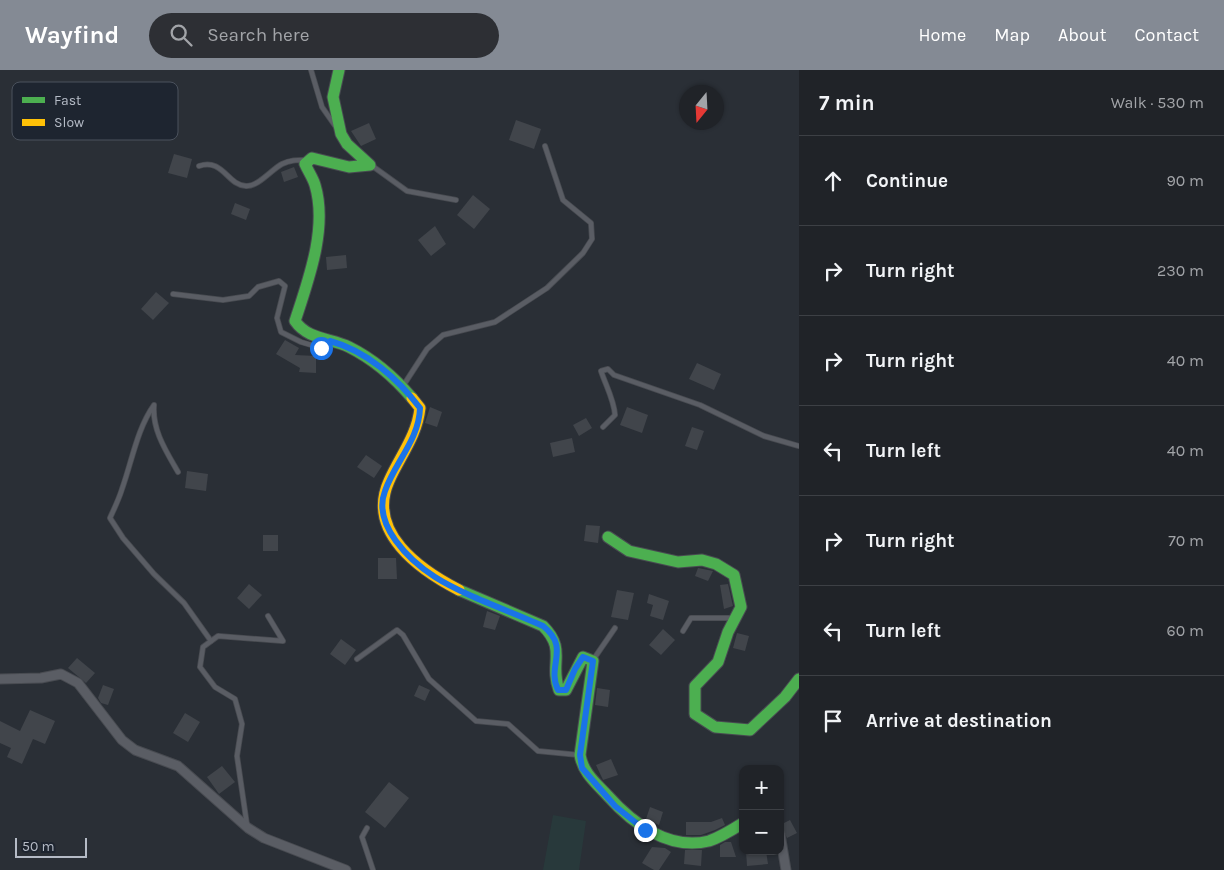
<!DOCTYPE html>
<html lang="en">
<head>
<meta charset="utf-8">
<style>
  body { margin:0; font-family:Karla,sans-serif; background:#2d2f34; color:#f1f3f6 }
  .controls { position:absolute; right:15px; bottom:15px; display:grid; overflow:hidden; border-radius:10px; box-shadow:0 1px 4px #0004 }
  .controls button { width:45px; height:45px; display:grid; place-items:center; padding:0; border:0; border-bottom:1px solid #3d4045; background:#202328; color:#f1f3f6; font:25px sans-serif }
  .compass { position:absolute; left:679px; top:15px; width:45px; height:45px; border-radius:50%; background:#202328; box-shadow:0 1px 4px #0004; rotate:198deg }
  .scale { position:absolute; left:15px; bottom:12px; width:72px; box-sizing:border-box; padding-left:5px; border:2px solid #b5bbc6; border-top:0; font-size:14px; line-height:18px; white-space:nowrap; color:#b5bbc6; -webkit-text-stroke:4px #1e2530; paint-order:stroke }
  .stop { position:absolute; width:15px; height:15px; margin:-11px; border:4px solid #1a73e8; border-radius:50%; background:#fff }
  .stop.end { background:#1a73e8; border-color:#fff; box-shadow:0 1px 5px #0008 }
  .list { margin:0; padding:0; list-style:none }
  h2 { display:flex; justify-content:space-between; align-items:center; height:65px; margin:0; padding:0 20px; font-size:21px }
  h2 small { font-size:16px; font-weight:400; color:#a2a4a8 }
  .list li { display:grid; grid-template-columns:32px 1fr auto; gap:15px; align-items:center; box-sizing:border-box; height:90px; padding:0 20px; border-top:1px solid #3d4045 }
  .list b { display:block; font-size:19px; white-space:nowrap }
  .list em { font-size:16px; font-style:normal; color:#a2a4a8 }
  .icon { flex:none; width:28px; height:28px; fill:none; stroke:currentColor; stroke-width:2; stroke-linecap:round; stroke-linejoin:round }
  .map { position:relative; flex:none; width:799px; height:800px; overflow:hidden }
  header { display:flex; align-items:center; gap:30px; box-sizing:border-box; height:70px; padding:0 25px; background:#848a94; color:#fff }
  header strong { font-size:24px }
  nav { display:flex; gap:28px; margin-inline-start:auto; font-size:18px }
  .search { width:350px; height:45px; background:#2d2f34; display:flex; align-items:center; gap:12px; box-sizing:border-box; padding:0 18px; border-radius:28px; color:#a2a4a8; font-size:19px }
  main { display:flex }
  aside { flex:1; background:#202328 }
  .map>svg:first-child { display:block }
  .green { fill:#28393b }
  .building { fill:#41454b }
  .lines { fill:none; stroke-linecap:round; stroke-linejoin:round }
  .lane-casing { stroke:#484b51; stroke-width:6 }
  .street-casing { stroke:#484b51; stroke-width:11 }
  .fast-casing { stroke:#484b51; stroke-width:13 }
  .slow-casing { stroke:#484b51; stroke-width:13 }
  .lane { stroke:#5a5d64; stroke-width:4.5 }
  .street { stroke:#5a5d64; stroke-width:9 }
  .fast { stroke:#4caf50; stroke-width:11 }
  .slow { stroke:#ffc107; stroke-width:11 }
  .route { stroke:#1a73e8; stroke-width:6 }
  .key { fill:#1e2530; stroke:#4b525d; stroke-width:1 }
  .key-label { font-size:14px; fill:#b5bbc6 }
</style>
</head>
<body>
<header>
<strong>Wayfind</strong>
<div class="search"><svg class="icon" aria-label="search" viewBox="0 0 24 24"><circle cx="10" cy="10" r="6"/><path d="M15 15l6 6"/></svg>Search here</div>
<nav><a>Home</a><a>Map</a><a>About</a><a>Contact</a></nav>
</header>
<main>
<div class="map">
<svg width="799" height="800" viewBox="0 0 799 800">
  <rect width="100%" height="100%" fill="#2a2f36"/>
  <polygon class="green" points="553,745 586,751 579,800 543,800"/>
  <g class="building">
    <polygon points="516,50 541,59 534,79 509,70"/>
    <polygon points="369,53 376,69 361,76 351,61"/>
    <polygon points="174,84 192,89 187,108 168,103"/>
    <polygon points="294,97 298,107 284,112 281,102"/>
    <polygon points="473,125 490,139 474,159 457,145"/>
    <polygon points="235,133 250,139 246,150 231,144"/>
    <polygon points="435,156 446,174 431,186 418,170"/>
    <polygon points="346,185 347,198 327,200 326,187"/>
    <polygon points="156,222 169,233 153,250 141,239"/>
    <polygon points="285,270 299,278 295,285 316,286 316,303 299,302 300,298 276,284"/>
    <polygon points="697,293 721,304 714,320 689,309"/>
    <polygon points="430,337 442,342 437,357 425,353"/>
    <polygon points="627,337 648,345 642,363 620,355"/>
    <polygon points="586,348 592,358 579,366 573,355"/>
    <polygon points="692,357 704,361 697,380 685,376"/>
    <polygon points="572,368 575,382 553,387 550,373"/>
    <polygon points="366,385 382,396 374,408 357,397"/>
    <polygon points="187,401 208,404 206,421 185,418"/>
    <polygon points="586,455 600,456 598,473 584,471"/>
    <rect x="263" y="465" width="15" height="16"/>
    <polygon points="378,488 396,488 397,509 378,509"/>
    <polygon points="698,498 713,501 708,511 695,506"/>
    <polygon points="249,514 262,525 249,539 237,528"/>
    <polygon points="728,514 733,536 724,539 720,515"/>
    <polygon points="617,520 634,523 628,550 611,547"/>
    <polygon points="649,524 669,531 663,550 650,546 653,535 647,533"/>
    <polygon points="487,541 500,546 495,560 483,557"/>
    <polygon points="663,559 675,570 661,585 649,575"/>
    <polygon points="737,563 749,566 745,581 733,578"/>
    <polygon points="341,569 356,580 345,595 330,584"/>
    <polygon points="77,588 95,603 86,613 68,598"/>
    <polygon points="103,615 114,619 108,635 101,633 98,628"/>
    <polygon points="419,615 430,620 425,631 414,626"/>
    <polygon points="597,618 610,620 608,637 595,635"/>
    <polygon points="30,640 55,651 45,674 33,669 22,694 7,687 11,678 0,673 0,651 20,661"/>
    <polygon points="185,643 200,652 188,672 173,663"/>
    <polygon points="611,689 618,705 603,710 596,695"/>
    <polygon points="222,696 235,712 219,724 207,707"/>
    <polygon points="389,712 409,728 385,758 365,742"/>
    <polygon points="650,737 663,742 659,755 646,749"/>
    <polygon points="722,748 725,755 715,760 701,765 686,765 686,752 711,752"/>
    <polygon points="790,750 797,763 787,768 780,755"/>
    <polygon points="725,772 731,772 736,787 720,787 720,775"/>
    <polygon points="652,777 665,778 671,782 659,800 654,800 642,793"/>
    <polygon points="685,780 702,780 701,796 684,794"/>
    <polygon points="746,781 766,781 768,794 747,796"/>
  </g>
  <g class="lines">
    <g class="lane-casing">
      <g id="lane">
        <polyline points="311,0 322,37 336,57"/>
        <polyline points="371,95 407,121 456,130"/>
        <path d="M199 96C223 88 227 115 246 116 258 117 272 99 282 94 290 90 297 90 305 90"/>
        <polyline points="173,224 223,230 249,226 258,217 279,211 285,216 277,248 281,262 301,272 321,278 329,272"/>
        <polyline points="403,316 427,279 443,265 495,252 547,218 583,183 592,169 591,153 563,130 545,76"/>
        <path d="M603 357 615 345C614 330 606 316 601 301L608 299 614 305 700 335 764 366 799 376"/>
        <path d="M178 402C166 381 152 360 154 335 137 359 132 391 122 419 119 429 114 439 110 448L123 468 154 504 184 533 211 571"/>
        <polyline points="683,561 691,548 733,548"/>
        <polyline points="357,589 397,560 403,565 429,609 476,651 508,654 538,681 579,685"/>
        <polyline points="593,590 615,558"/>
        <polyline points="247,755 237,686 242,654 235,629 215,617 200,597 203,577 218,566 283,571 268,546"/>
        <polyline points="367,758 362,767 373,800"/>
      </g>
    </g>
    <g class="street-casing">
      <g id="street">
        <polyline points="0,609 41,608 61,604 78,613 122,670 135,680 178,696 248,758 264,768 346,800"/>
        <polyline points="780,764 786,800"/>
      </g>
    </g>
    <g class="fast-casing">
      <g id="fast">
        <path d="M339 0 333 27 341 64 347 74 370 95 349 97 312 88 305 94C308 101 313 108 315 115 328 158 308 211 295 251 308 270 331 268 349 277 373 289 395 308 412 328"/>
        <polyline points="608,467 629,481 678,492 702,490 716,494 734,505 741,537 728,562 718,592 695,616 695,644 715,657 750,660 785,627 799,609"/>
        <path d="M459 520 543 556C567 580 549 593 559 620H566L583 587 593 591 580 685C583 703 596 713 608 726 632 753 669 781 709 771 721 767 732 760 743 753"/>
      </g>
    </g>
    <g class="slow-casing">
      <path id="slow" d="M412 328 420 338C417 366 400 386 389 411 366 462 420 500 459 520"/>
    </g>
    <use href="#lane" class="lane"/>
    <use href="#street" class="street"/>
    <use href="#fast" class="fast"/>
    <use href="#slow" class="slow"/>
  </g>
  <g class="lines">
    <path class="route" d="M321 278 330 271C367 281 398 309 420 338 419 370 395 392 385 421 372 455 410 491 435 507 465 526 510 541 543 556 571 578 546 596 558 620H566L575 599 583 587 593 591 580 685 582 698 615 736 645 760"/>
  </g>
  <rect x="12" y="12" width="166" height="58" rx="8" class="key"/>
  <rect x="22" y="27" width="23" height="6" fill="#4caf50"/>
  <rect x="22" y="49" width="23" height="7" fill="#ffc107"/>
  <g class="key-label">
    <text x="54" y="35">Fast</text>
    <text x="54" y="57">Slow</text>
  </g>
</svg>
<div class="controls">
<button>+</button>
<button>−</button>
</div>
<svg class="compass" viewBox="-18 -18 36 36"><path d="M0-13l5 13h-10z" fill="#e53935"/><path d="M0 13l5-13h-10z" fill="#a2a4a8"/></svg>
<div class="scale">50 m</div>
<div class="stop" style="left:321px;top:278px"></div>
<div class="stop end" style="left:645px;top:760px"></div>
</div>
<aside>
<h2>7 min<small>Walk · 530 m</small></h2>
<ul class="list">
<li><svg class="icon" aria-label="ahead" viewBox="0 0 24 24"><path d="M12 20V5M6 11l6-6 6 6"/></svg><div><b>Continue</b></div><em>90 m</em></li>
<li><svg class="icon" aria-label="right" viewBox="0 0 24 24"><path d="M7 20v-9h11M14 6l5 5-5 5"/></svg><div><b>Turn right</b></div><em>230 m</em></li>
<li><svg class="icon" aria-label="right" viewBox="0 0 24 24"><path d="M7 20v-9h11M14 6l5 5-5 5"/></svg><div><b>Turn right</b></div><em>40 m</em></li>
<li><svg class="icon" aria-label="left" viewBox="0 0 24 24"><path d="M17 20v-9H6M10 6l-5 5 5 5"/></svg><div><b>Turn left</b></div><em>40 m</em></li>
<li><svg class="icon" aria-label="right" viewBox="0 0 24 24"><path d="M7 20v-9h11M14 6l5 5-5 5"/></svg><div><b>Turn right</b></div><em>70 m</em></li>
<li><svg class="icon" aria-label="left" viewBox="0 0 24 24"><path d="M17 20v-9H6M10 6l-5 5 5 5"/></svg><div><b>Turn left</b></div><em>60 m</em></li>
<li><svg class="icon" aria-label="arrive" viewBox="0 0 24 24"><path d="M6 21V4h12l-3 4 3 4H6"/></svg><div><b>Arrive at destination</b></div></li>
</ul>
</aside>
</main>
</body>
</html>
